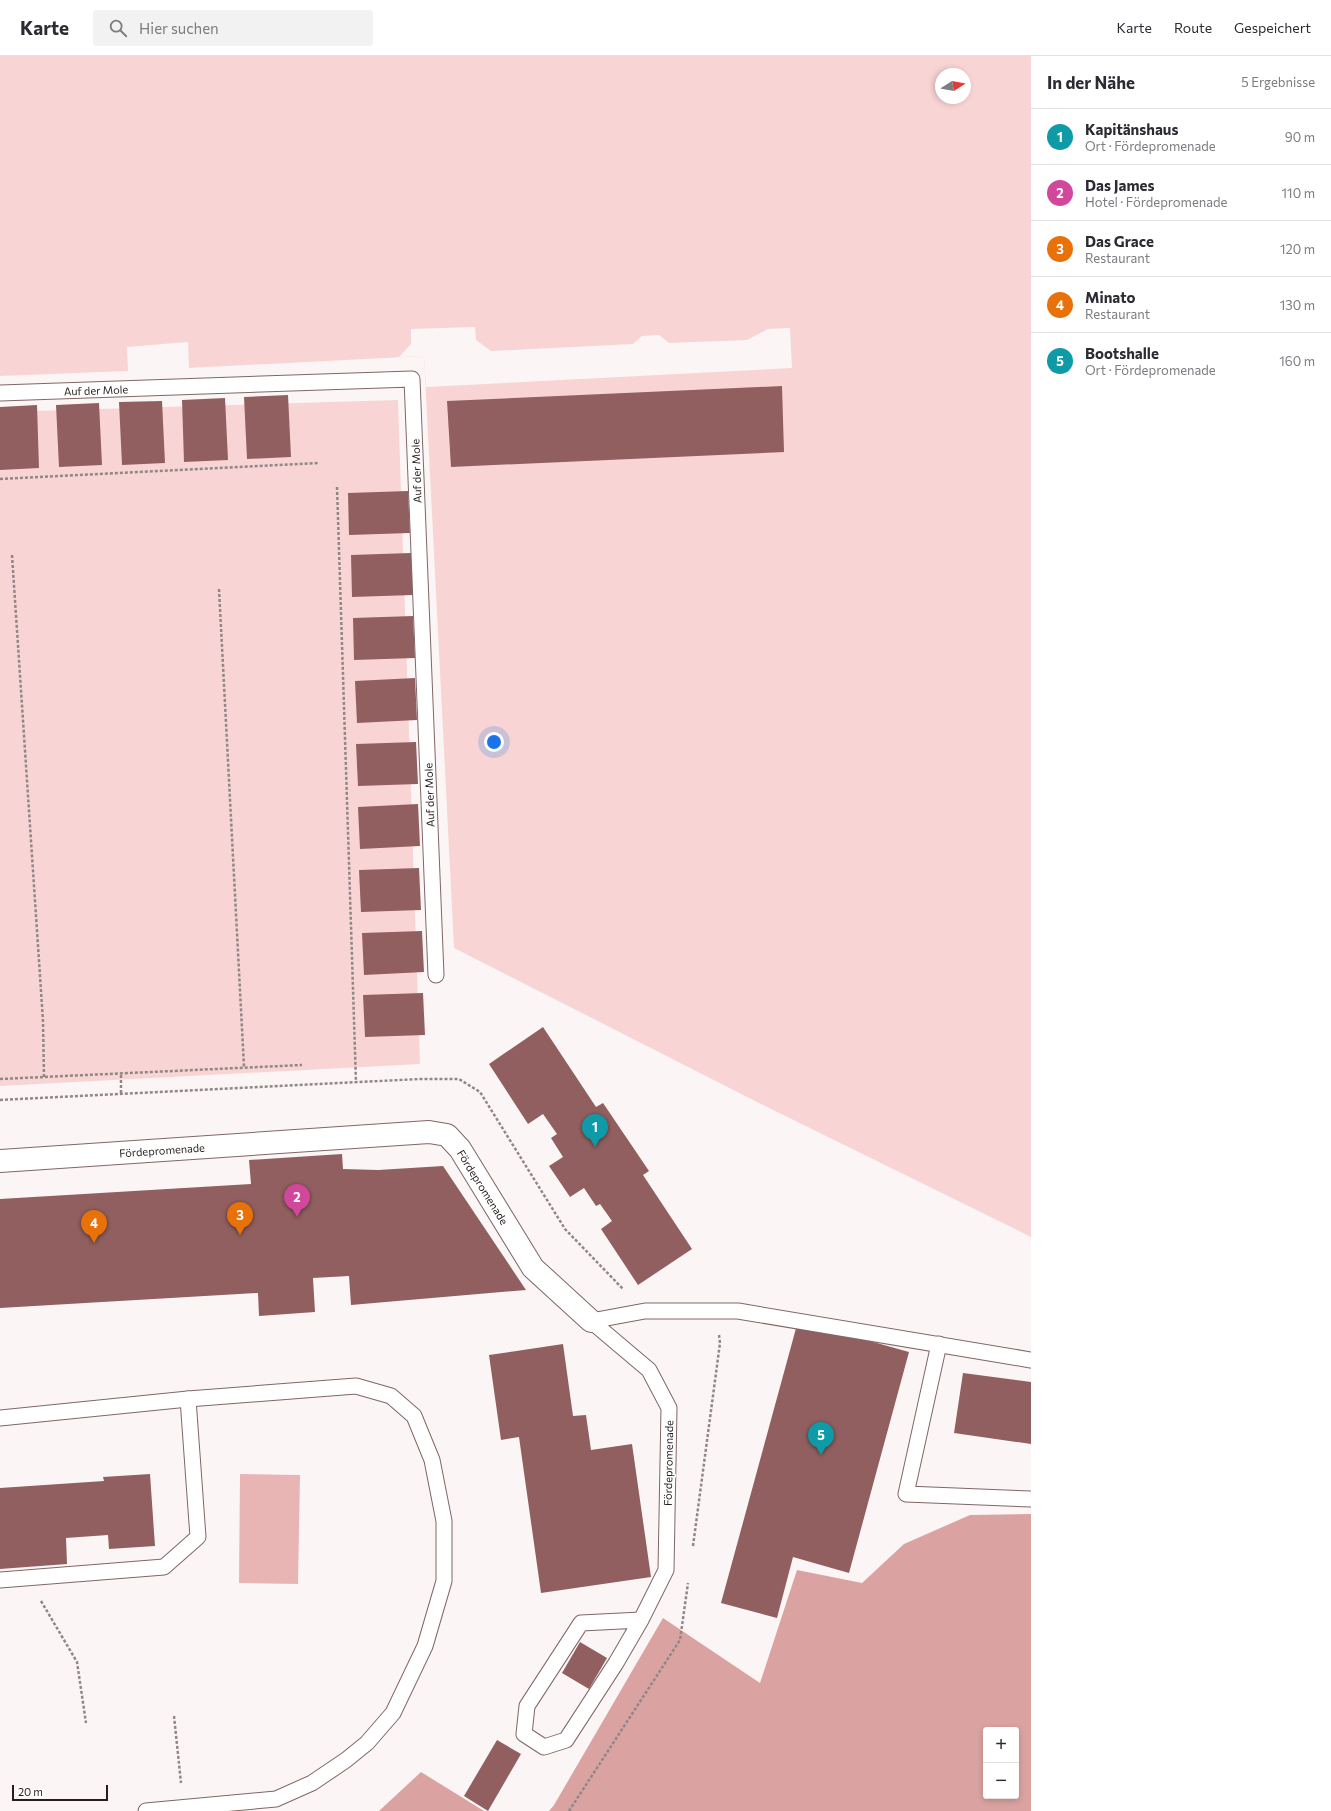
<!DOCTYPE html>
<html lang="de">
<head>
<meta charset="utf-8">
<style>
  body { margin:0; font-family:Commissioner,sans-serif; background:#f2f2f3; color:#2b2b33 }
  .controls { position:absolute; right:12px; bottom:12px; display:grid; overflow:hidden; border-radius:4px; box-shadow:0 2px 6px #0003 }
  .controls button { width:36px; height:36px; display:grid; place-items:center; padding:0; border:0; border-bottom:1px solid #e1e1e2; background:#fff; color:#2b2b33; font:20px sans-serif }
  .compass { position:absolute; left:935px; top:12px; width:36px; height:36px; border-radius:50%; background:#fff; box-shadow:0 2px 6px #0003; rotate:79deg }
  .scale { position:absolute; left:12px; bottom:10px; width:96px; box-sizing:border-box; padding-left:4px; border:2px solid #271d1d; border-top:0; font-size:11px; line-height:14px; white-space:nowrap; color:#271d1d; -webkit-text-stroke:3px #fff; paint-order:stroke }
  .you { position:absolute; left:494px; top:686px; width:14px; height:14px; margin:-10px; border:3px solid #fff; border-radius:50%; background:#1a73e8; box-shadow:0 0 0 6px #1a73e833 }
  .badge { display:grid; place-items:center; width:26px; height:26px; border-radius:50%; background:#3c8488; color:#fff; font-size:13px; font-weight:700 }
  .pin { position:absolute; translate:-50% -33px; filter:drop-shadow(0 1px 2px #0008) }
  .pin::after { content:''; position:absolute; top:21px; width:14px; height:12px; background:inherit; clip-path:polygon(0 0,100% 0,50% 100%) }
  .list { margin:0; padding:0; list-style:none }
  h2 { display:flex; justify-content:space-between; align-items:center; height:52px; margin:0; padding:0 16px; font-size:17px }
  h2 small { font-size:13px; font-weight:400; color:#7c7c81 }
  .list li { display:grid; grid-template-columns:26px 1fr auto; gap:12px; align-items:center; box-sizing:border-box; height:56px; padding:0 16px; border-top:1px solid #e1e1e2 }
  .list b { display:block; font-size:15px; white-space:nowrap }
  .list p { margin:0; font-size:13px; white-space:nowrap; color:#7c7c81 }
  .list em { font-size:13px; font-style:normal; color:#7c7c81 }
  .icon { flex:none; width:22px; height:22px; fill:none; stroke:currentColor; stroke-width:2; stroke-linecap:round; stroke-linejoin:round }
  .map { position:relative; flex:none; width:1031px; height:1755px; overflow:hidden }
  header { display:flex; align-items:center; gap:24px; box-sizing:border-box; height:56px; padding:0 20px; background:#fff; border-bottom:1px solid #e1e1e2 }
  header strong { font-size:19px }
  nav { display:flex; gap:22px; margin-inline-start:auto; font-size:14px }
  .search { width:280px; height:36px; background:#f2f2f3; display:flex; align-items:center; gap:10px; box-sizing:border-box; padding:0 14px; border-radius:4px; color:#7c7c81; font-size:15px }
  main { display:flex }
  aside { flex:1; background:#fff }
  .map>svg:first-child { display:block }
  .green { fill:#e8b5b4 }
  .forest { fill:#daa3a1; fill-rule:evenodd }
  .water { fill:#f8d5d4; fill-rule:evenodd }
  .pier { fill:#fbf6f5 }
  .building { fill:#915f5f }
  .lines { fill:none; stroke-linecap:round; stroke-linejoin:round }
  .lane-casing { stroke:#7f6766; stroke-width:17 }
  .street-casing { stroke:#7f6766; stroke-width:24 }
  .path { stroke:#8f8887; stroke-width:2.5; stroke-dasharray:3 2; stroke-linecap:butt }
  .lane { stroke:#fff; stroke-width:15 }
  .street { stroke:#fff; stroke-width:22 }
  .labels { text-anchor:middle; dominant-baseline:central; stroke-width:3.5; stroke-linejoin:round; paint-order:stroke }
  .street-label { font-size:11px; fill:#271d1d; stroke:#fff }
</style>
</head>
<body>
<header>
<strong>Karte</strong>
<div class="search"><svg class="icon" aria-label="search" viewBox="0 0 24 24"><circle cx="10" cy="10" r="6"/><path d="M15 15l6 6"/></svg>Hier suchen</div>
<nav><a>Karte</a><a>Route</a><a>Gespeichert</a></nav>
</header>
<main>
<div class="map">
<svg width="1031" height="1755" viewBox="0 0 1031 1755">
  <rect width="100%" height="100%" fill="#fbf6f5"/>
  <polygon class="green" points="240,1418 300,1419 298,1528 239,1527"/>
  <g class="forest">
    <path d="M1031 1458V1755H549L554 1749 663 1562 760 1627 797 1514 862 1527 904 1488 970 1459ZM986 1674H1016V1740H986Z"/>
    <polygon points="421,1716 484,1755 379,1755"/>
  </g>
  <g class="water">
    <path d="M0 0H1031V1181L755 1045 454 892 424 300 189 312 188 286 127 291 128 315 0 320ZM941 18H965V42H941Z"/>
    <polygon points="398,344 420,1008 0,1030 0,356"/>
  </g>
  <polygon class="pier" points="475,271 476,284 491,295 633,288 642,280 659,279 669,287 747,284 768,273 790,272 792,312 426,331 424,300 399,301 411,288 411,273"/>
  <g class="building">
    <polygon points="782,330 784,396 451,411 447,345"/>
    <polygon points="288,339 291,401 247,403 244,341"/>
    <polygon points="225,342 228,404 184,406 182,344"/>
    <polygon points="162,345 165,407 122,409 119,346"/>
    <polygon points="99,347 102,409 59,411 56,349"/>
    <polygon points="37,349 39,412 0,414 0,351"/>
    <polygon points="408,435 410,477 349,479 348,437"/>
    <polygon points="411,497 413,539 352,541 351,499"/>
    <polygon points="413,560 415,602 354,604 353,562"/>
    <polygon points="415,622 417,664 357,667 355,625"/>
    <polygon points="416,686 418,728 358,730 356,688"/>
    <polygon points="418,748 420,790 360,793 358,751"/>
    <polygon points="419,812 421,854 361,856 359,814"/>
    <polygon points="422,875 424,916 364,919 362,877"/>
    <polygon points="423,937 425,979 365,981 363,939"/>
    <polygon points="543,971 596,1051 603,1047 649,1115 643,1119 692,1193 638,1229 601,1173 612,1165 600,1148 596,1150 584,1132 570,1141 549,1110 563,1101 551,1082 557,1078 543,1058 528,1068 489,1008"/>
    <polygon points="342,1098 343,1113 378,1114 443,1110 526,1234 351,1249 349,1220 313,1222 315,1256 259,1260 258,1237 0,1252 0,1143 251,1128 249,1104"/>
    <polygon points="798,1265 909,1296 849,1517 793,1501 777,1562 721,1547"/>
    <polygon points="563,1288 573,1360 586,1359 591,1394 632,1388 651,1521 541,1537 519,1381 501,1384 489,1299"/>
    <polygon points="963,1317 1031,1326 1031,1388 954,1377"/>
    <polygon points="150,1418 155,1490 109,1493 108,1479 66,1482 67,1508 0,1513 0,1432 104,1425 103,1421"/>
    <polygon points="580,1586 607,1602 589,1633 562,1617"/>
    <polygon points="497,1684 521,1698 488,1755 464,1740"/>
  </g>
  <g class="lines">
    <g class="lane-casing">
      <g id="lane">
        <polyline points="0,337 412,323 436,919"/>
        <polyline points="591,1265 649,1314 669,1352 666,1514 641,1564 616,1607 566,1684 544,1691 524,1678 527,1650 581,1567 641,1564"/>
        <polyline points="591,1265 645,1255 738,1255 1031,1304"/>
        <polyline points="939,1288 906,1438 1031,1443"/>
        <polyline points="0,1362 188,1343 356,1330 391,1340 414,1360 432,1404 444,1465 444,1525 425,1590 393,1657 367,1687 346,1704 312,1727 276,1743 146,1755"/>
        <polyline points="0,1524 164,1511 198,1481 188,1343"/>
      </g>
    </g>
    <g class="street-casing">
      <polyline id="street" points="0,1105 429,1076 447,1079 460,1093 533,1212 591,1265"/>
    </g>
    <g class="path">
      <polyline points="0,423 318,407"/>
      <polyline points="337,431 356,1027"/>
      <polyline points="12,499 43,965 44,1021"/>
      <polyline points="219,533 244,1011"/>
      <polyline points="0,1023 302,1009"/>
      <polyline points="121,1037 121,1018"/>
      <polyline points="0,1044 420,1023 459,1023 480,1036 565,1173 623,1233"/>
      <polyline points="693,1490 720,1287 719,1279"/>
      <polyline points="41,1545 77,1606 86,1667"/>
      <polyline points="174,1660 181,1727"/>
      <polyline points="569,1755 680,1584 688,1527"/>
    </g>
    <use href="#lane" class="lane"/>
    <use href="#street" class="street"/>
  </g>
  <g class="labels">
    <g class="street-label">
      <text transform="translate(96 334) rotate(-2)">Auf der Mole</text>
      <text transform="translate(416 415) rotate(-92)">Auf der Mole</text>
      <text transform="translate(429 739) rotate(-92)">Auf der Mole</text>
      <text transform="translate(162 1094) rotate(-4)">Fördepromenade</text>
      <text transform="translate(483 1131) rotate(58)">Fördepromenade</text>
      <text transform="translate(668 1407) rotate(-89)">Fördepromenade</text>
    </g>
  </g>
</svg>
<div class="controls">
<button>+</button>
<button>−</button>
</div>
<svg class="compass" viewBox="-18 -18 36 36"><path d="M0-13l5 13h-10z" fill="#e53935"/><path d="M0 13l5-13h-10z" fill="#7c7c81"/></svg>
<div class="scale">20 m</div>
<div class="you"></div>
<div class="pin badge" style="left:595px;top:1091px;background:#0f9aa8">1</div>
<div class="pin badge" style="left:297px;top:1161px;background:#d1479c">2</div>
<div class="pin badge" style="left:240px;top:1179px;background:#e8710a">3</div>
<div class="pin badge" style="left:94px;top:1187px;background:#e8710a">4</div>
<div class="pin badge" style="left:821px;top:1399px;background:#0f9aa8">5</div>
</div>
<aside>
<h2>In der Nähe<small>5 Ergebnisse</small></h2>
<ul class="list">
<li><span class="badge" style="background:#0f9aa8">1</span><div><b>Kapitänshaus</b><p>Ort · Fördepromenade</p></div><em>90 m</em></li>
<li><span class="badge" style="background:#d1479c">2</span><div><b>Das James</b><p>Hotel · Fördepromenade</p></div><em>110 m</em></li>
<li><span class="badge" style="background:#e8710a">3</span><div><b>Das Grace</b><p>Restaurant</p></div><em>120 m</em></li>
<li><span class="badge" style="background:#e8710a">4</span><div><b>Minato</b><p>Restaurant</p></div><em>130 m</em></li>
<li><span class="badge" style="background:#0f9aa8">5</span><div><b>Bootshalle</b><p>Ort · Fördepromenade</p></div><em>160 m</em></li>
</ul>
</aside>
</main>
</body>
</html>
